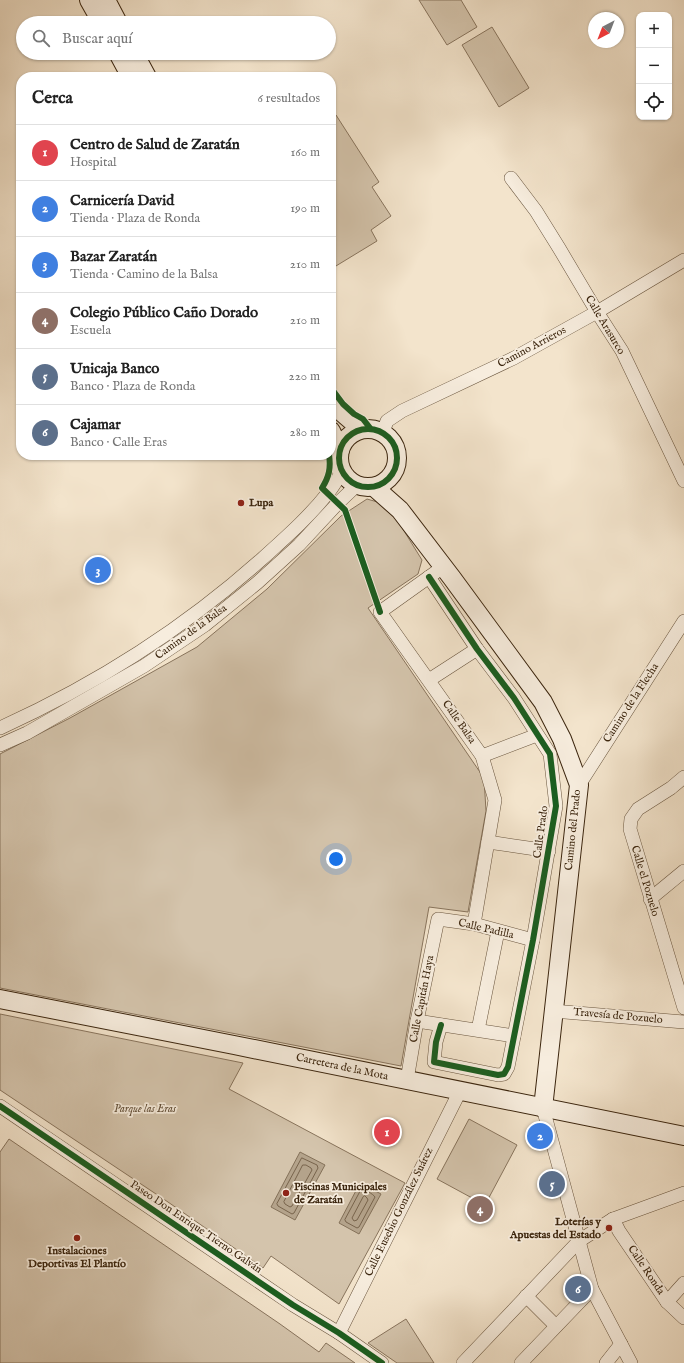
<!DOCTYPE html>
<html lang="es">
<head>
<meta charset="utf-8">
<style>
  body { margin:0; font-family:"IM FELL English",serif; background:#f6f6f6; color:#222 }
  .controls { position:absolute; right:12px; top:12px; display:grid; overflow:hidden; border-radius:8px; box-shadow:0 1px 3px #0004 }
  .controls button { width:36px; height:36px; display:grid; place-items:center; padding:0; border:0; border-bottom:1px solid #e0e0e0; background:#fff; color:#222; font:20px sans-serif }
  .compass { position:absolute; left:588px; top:12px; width:36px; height:36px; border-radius:50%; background:#fff; box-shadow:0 1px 3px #0004; rotate:222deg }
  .you { position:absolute; left:336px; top:859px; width:14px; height:14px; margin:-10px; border:3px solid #fff; border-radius:50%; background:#1a73e8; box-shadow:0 0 0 6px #1a73e833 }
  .badge { display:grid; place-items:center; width:26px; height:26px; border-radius:50%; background:#1a73e8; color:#fff; font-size:13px; font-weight:700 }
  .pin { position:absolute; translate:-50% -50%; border:2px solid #fff; box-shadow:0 1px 4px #0006 }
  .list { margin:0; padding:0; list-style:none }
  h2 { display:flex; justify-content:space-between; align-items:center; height:52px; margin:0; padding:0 16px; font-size:17px }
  h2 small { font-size:13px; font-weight:400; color:#767676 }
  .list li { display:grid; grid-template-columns:26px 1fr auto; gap:12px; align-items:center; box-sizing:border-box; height:56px; padding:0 16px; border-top:1px solid #e0e0e0 }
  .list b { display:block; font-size:15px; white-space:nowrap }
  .list p { margin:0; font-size:13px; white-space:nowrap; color:#767676 }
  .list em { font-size:13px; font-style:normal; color:#767676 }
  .icon { flex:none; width:22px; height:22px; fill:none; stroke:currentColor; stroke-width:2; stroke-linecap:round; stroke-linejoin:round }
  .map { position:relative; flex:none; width:684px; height:1363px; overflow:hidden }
  .search { position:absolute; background:#fff; box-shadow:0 1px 3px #0004; left:16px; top:16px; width:320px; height:44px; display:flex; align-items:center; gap:10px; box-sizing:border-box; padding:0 14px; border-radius:22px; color:#767676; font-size:15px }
  .panel { position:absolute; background:#fff; box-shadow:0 1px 3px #0004; left:16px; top:72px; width:320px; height:388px; border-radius:16px }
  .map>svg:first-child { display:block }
  .green { fill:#d4c4ac; stroke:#88745d }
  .water { fill:#b4a38b; stroke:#847159 }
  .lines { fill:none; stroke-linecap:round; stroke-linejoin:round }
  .shore { stroke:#78644c; stroke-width:1 }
  .minor-casing { stroke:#69553e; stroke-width:14 }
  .secondary-casing { stroke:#3b250e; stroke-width:20 }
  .minor { stroke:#f7edde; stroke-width:13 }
  .secondary { stroke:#f7edde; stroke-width:18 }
  .cycleway-casing { stroke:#f7edde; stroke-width:8 }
  .cycleway { stroke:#1b5e20; stroke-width:6 }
  .poi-dot { fill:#8f2418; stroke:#f7edde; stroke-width:1.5 }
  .labels { text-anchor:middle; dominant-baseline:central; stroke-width:3.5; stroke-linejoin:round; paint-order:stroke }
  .street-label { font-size:11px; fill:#3b250e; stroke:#f7edde }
  .poi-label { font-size:11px; font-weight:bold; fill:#3b250e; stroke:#f7edde; text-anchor:start }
  .park-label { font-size:11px; font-style:italic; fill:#614d36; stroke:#f7edde }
</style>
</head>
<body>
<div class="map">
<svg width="684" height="1363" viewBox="0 0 684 1363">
  <rect width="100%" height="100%" fill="#f3e4cc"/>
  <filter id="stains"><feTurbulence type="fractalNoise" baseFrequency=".005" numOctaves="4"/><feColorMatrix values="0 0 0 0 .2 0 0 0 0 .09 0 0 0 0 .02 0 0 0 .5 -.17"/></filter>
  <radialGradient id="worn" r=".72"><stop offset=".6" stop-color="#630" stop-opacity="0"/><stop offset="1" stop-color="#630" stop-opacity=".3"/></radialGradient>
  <g class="green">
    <polygon points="419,0 461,0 477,27 447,45"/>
    <polygon points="492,27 529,88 499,107 462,45"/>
    <polygon points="336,115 379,182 372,187 391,216 371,230 377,241 331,269 331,118"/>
    <polygon points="367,499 388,505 422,560 418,574 368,608 484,778 486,811 468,912 429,907 401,1066 0,988 0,754 70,718 197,647 267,589 341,516"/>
    <polygon points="0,1014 243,1063 229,1089 405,1183 339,1304 271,1256 263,1268 168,1202 0,1090"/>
    <polygon points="469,1119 517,1145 485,1205 437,1179"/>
    <polygon points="9,1139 280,1324 319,1352 326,1343 355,1363 0,1363 0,1152"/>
    <polygon points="406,1319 434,1363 397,1363 368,1343"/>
  </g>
  <g class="water">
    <polygon points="300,1152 325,1165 295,1220 271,1207"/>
    <polygon points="360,1183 381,1194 359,1234 339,1223"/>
  </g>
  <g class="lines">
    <g class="shore">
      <polygon points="302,1158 317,1165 318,1168 294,1213 292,1214 278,1206 277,1204"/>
      <polygon points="303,1165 306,1165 311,1168 312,1170 292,1206 290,1207 285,1204 284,1202"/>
      <path d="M361 1190C365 1189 373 1194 375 1197L359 1227 357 1228 346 1222 345 1220Z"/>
      <polygon points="365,1196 367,1198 368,1200 357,1220 354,1221 352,1218 363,1197"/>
    </g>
    <g class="minor-casing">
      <g id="minor">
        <polyline points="511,178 536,211 559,248 597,312 622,351 684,481"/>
        <polyline points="383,432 387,421 402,411 514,358 597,312 684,260"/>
        <polyline points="436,572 380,612 482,756 495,800 474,924"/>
        <polyline points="429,577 477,649 514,698 550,754 556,806 533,940 508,1067 504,1074 498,1075 434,1062 436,1042 441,1025"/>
        <polyline points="429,680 477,649"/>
        <path d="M0 728C95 685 185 628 263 558 285 538 308 518 327 494 333 488 337 479 342 472"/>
        <polyline points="0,745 27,733 144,666 205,625 257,583 299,545 338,503 357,485"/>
        <polyline points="482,756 537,735"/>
        <polyline points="684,777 671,788 638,809 631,819 630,829 684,1008"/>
        <polyline points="579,785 684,621"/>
        <polyline points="488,842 549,851"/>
        <polyline points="650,899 684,871"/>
        <polyline points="553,1011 684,1022"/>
        <polyline points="417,1021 514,1036"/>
        <polyline points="478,1030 498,931"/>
        <polyline points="407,1080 417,1021 438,919 474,924 533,940"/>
        <polyline points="0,1106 293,1305 339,1333 382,1363"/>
        <polyline points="543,1108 592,1289 631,1363"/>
        <polyline points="613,1219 619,1231 667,1302 684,1318"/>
        <polyline points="526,1296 556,1326"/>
        <polyline points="667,1302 684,1283"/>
        <polyline points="339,1333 460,1091"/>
        <polyline points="463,1363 579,1241 613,1219 684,1193"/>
        <polyline points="521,1363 592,1289"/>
        <polyline points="606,1363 621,1344"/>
      </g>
    </g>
    <g class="secondary-casing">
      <g id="secondary">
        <polyline points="89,0 102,23"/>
        <polyline points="106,0 118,23"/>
        <polyline points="118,53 131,77"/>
        <polyline points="134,53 147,77"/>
        <polyline points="331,400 339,410 361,429"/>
        <circle cx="368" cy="458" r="29"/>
        <polyline points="331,431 340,450"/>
        <polyline points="374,487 400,510 452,578 543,702 562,739 579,785 543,1108"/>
        <polyline points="0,999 234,1045 684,1136"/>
      </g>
    </g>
    <use href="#minor" class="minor"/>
    <use href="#secondary" class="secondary"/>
    <g class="cycleway-casing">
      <g id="cycleway">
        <polyline points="331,388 343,404 354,414 363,419 370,428"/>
        <circle cx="368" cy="458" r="29"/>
        <path d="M329 455C331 468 329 477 322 488L345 510 380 612"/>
        <polyline points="429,577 477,649 514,698 550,754 556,806 533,940 508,1067 504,1074 498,1075 434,1062 436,1042 441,1025"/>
        <polyline points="0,1106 293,1305 339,1333 382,1363"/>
      </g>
    </g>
    <use href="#cycleway" class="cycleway"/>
  </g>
  <g class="poi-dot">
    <circle cx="241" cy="503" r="4"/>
    <circle cx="286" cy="1193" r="4"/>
    <circle cx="609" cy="1228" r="4"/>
    <circle cx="77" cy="1238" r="4"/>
  </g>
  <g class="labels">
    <g class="street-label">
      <text transform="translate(605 325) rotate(59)">Calle Arasurco</text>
      <text transform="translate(532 347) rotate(-28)">Camino Arrieros</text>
      <text transform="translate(191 632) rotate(-36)">Camino de la Balsa</text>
      <text transform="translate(631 703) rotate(-57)">Camino de la Flecha</text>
      <text transform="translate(459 722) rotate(55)">Calle Balsa</text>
      <text transform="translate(573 830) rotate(-84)">Camino del Prado</text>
      <text transform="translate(541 832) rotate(-82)">Calle Prado</text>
      <text transform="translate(645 881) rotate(73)">Calle el Pozuelo</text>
      <text transform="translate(486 929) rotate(13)">Calle Padilla</text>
      <text transform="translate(422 999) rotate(-79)">Calle Capitán Haya</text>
      <text transform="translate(618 1016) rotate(5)">Travesía de Pozuelo</text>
      <text transform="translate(342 1067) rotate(12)">Carretera de la Mota</text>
      <text transform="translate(399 1212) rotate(-64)">Calle Eusebio González Suárez</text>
      <text transform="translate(196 1227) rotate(34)">Paseo Don Enrique Tierno Galván</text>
      <text transform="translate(646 1270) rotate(56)">Calle Ronda</text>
    </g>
    <g class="poi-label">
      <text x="249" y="503">Lupa</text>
      <text x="294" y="1187">Piscinas Municipales<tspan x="294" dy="13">de Zaratán</tspan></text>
      <text x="601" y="1222" text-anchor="end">Loterías y<tspan x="601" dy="13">Apuestas del Estado</tspan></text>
      <text x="77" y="1251" text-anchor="middle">Instalaciones<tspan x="77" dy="13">Deportivas El Plantío</tspan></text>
    </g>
    <g class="park-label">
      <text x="145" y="1109">Parque las Eras</text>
    </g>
  </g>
  <rect width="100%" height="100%" filter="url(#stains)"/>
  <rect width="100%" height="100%" fill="url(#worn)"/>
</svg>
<div class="controls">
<button>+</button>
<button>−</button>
<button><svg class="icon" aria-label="locate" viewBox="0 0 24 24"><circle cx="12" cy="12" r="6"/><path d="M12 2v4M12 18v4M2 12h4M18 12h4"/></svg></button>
</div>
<svg class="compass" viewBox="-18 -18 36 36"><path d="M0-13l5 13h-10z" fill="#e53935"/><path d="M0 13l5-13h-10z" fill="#767676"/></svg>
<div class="you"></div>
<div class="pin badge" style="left:387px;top:1132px;background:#e0444e">1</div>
<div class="pin badge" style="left:540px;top:1136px;background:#3f7fe0">2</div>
<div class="pin badge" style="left:98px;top:570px;background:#3f7fe0">3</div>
<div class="pin badge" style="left:480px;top:1209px;background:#8d6e63">4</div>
<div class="pin badge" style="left:552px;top:1184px;background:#5c6f8a">5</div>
<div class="pin badge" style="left:578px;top:1289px;background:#5c6f8a">6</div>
<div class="search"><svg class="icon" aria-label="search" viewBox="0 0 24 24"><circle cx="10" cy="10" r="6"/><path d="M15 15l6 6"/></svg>Buscar aquí</div>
<section class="panel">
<h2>Cerca<small>6 resultados</small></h2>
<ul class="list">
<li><span class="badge" style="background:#e0444e">1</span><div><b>Centro de Salud de Zaratán</b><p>Hospital</p></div><em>160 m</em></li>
<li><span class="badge" style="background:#3f7fe0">2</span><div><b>Carnicería David</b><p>Tienda · Plaza de Ronda</p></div><em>190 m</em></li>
<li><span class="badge" style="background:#3f7fe0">3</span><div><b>Bazar Zaratán</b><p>Tienda · Camino de la Balsa</p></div><em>210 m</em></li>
<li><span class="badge" style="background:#8d6e63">4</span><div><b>Colegio Público Caño Dorado</b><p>Escuela</p></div><em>210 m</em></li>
<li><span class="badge" style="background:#5c6f8a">5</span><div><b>Unicaja Banco</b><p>Banco · Plaza de Ronda</p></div><em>220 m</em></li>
<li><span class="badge" style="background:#5c6f8a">6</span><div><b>Cajamar</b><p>Banco · Calle Eras</p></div><em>280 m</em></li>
</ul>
</section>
</div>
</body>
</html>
